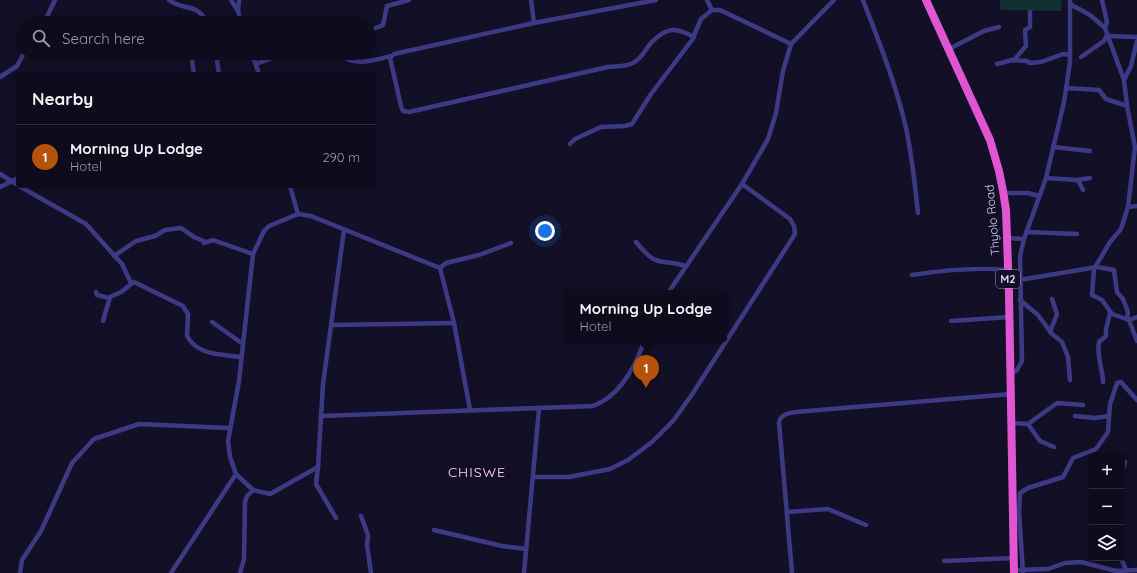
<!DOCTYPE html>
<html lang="en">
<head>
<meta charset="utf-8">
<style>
  body { margin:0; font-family:Quicksand,sans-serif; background:#1c1929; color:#f1f3f6 }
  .controls { position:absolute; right:12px; bottom:12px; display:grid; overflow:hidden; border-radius:4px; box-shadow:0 2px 10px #0003 }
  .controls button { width:36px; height:36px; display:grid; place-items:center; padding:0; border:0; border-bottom:1px solid #2e2b3b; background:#0e0b1c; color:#f1f3f6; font:20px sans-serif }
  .you { position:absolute; left:545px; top:231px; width:14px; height:14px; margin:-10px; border:3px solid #fff; border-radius:50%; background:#1a73e8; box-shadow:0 0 0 6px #1a73e833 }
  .badge { display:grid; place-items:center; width:26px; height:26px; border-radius:50%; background:#b45309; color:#fff; font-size:13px; font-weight:700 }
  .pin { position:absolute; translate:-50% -33px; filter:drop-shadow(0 1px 2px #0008) }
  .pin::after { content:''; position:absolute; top:21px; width:14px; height:12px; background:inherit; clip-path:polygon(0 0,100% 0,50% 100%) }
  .popup { position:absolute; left:565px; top:290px; width:162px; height:52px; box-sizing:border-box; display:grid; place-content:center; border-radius:4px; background:#0e0b1c; filter:drop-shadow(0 1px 3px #0005); font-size:13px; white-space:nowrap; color:#9b9ba3 }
  .popup b { font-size:15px; color:#f1f3f6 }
  .popup::after { content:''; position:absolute; left:50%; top:100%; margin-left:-8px; border:8px solid transparent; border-top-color:#0e0b1c }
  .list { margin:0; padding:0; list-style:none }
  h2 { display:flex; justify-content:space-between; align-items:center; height:52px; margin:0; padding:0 16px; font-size:17px }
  h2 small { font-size:13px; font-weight:400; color:#9b9ba3 }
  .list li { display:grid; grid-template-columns:26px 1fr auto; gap:12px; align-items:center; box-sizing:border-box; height:64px; padding:0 16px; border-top:1px solid #2e2b3b }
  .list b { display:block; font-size:15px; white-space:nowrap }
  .list p { margin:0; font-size:13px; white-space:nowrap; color:#9b9ba3 }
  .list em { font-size:13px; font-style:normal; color:#9b9ba3 }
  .icon { flex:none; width:22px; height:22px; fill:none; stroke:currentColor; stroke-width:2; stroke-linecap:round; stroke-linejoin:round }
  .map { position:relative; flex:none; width:1137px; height:573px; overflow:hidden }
  .search { position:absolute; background:#0e0b1c; box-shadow:0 2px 10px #0003; left:16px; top:16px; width:360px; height:44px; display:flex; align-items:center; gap:10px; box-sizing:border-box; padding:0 14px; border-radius:22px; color:#9b9ba3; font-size:15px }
  .panel { position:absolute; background:#0e0b1c; box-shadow:0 2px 10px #0003; left:16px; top:72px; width:360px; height:116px; border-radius:4px }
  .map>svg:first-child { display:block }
  .green { fill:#12302f }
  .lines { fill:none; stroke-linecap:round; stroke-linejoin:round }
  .minor { stroke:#3d3a85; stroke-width:4.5 }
  .trunk { stroke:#e055d1; stroke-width:8 }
  .labels { text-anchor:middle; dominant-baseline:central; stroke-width:3; stroke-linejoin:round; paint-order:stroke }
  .shield { fill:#130f26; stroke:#9e99be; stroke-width:1 }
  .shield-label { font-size:11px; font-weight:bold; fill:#d9d4ff }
  .street-label { font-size:12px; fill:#d9d4ff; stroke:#130f26 }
  .quarter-label { font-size:14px; letter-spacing:1px; fill:#ffd6f0; stroke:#130f26 }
</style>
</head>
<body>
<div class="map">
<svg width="1137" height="573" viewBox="0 0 1137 573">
  <rect width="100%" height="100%" fill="#130f26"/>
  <polygon class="green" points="1000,0 1062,0 1061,11 1000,10"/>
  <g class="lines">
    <g class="minor">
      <path d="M169 0C185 12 195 1 208 23"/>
      <polyline points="231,0 238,11"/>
      <polyline points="239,0 238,11 241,23"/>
      <polyline points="531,0 534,23"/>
      <path d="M656 0 534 23 394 54 390 58 401 106 403 111 409 112 608 67C617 66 630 67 637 60 644 55 647 46 653 41 668 26 677 28 694 37"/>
      <polyline points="707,0 712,10"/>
      <path d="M863 0C879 42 896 84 906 128 912 156 915 184 918 213"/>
      <polyline points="1102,0 1107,22 1105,28"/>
      <polyline points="1070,4 1090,15 1105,28 1124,80 1127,106"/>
      <polyline points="44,23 55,0"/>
      <polyline points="369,31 383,25 387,6 409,0"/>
      <polyline points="1108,36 1137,37"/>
      <polyline points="949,49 984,31 999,27"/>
      <polyline points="191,53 194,74"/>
      <polyline points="216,53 219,74"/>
      <polyline points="252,53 259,74"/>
      <path d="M337 53C354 67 372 61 391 56"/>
      <polyline points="1081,57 1104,41 1107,35"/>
      <polyline points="1014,60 1026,46 1025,30 1030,27 1030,12"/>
      <polyline points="256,64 275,57 305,53"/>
      <polyline points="997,64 1012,60 1027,61 1029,63 1041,62 1063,54 1070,55"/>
      <polyline points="0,77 17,66 24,53"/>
      <polyline points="1124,80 1131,66 1137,41"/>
      <polyline points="1066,88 1099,90 1106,99 1127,106 1135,147 1128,207 1121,229 1110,242 1094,269 1092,295 1102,300 1112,314 1129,320 1137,341"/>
      <polyline points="570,144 575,139 601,127 625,126 632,124 651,94 692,40 701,19 712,10 720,10 791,44"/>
      <polyline points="1053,147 1090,151"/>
      <polyline points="0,174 18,185"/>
      <polyline points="1046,178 1076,180 1079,182 1083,190"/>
      <polyline points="1077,180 1090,178"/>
      <polyline points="19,186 86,224 122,264 131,283"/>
      <polyline points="290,186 298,214"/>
      <polyline points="0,187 18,178"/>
      <polyline points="1004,193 1028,193 1039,196"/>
      <polyline points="1128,207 1137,206"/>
      <polyline points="344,230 323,384 318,467 270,494 253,490 236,474 230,457 228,441 239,381 253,254 264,231 269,226 298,214 311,216 440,268 454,323 470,410"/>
      <polyline points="1026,232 1077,234"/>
      <polyline points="1007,238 1024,239"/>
      <path d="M636 242C658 269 658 258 686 266"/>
      <polyline points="204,243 213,240 253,254"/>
      <polyline points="114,256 136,241 155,236 165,230 181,228 194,237 206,242"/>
      <polyline points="440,268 446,263 479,255 511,243"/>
      <path d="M912 275C944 270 976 267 1008 270"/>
      <polyline points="1019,280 1097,267 1114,270 1117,292 1123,299 1128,312 1127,318"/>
      <polyline points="96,292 97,295 109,298"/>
      <polyline points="668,293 742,184 768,139 776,113 783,71 791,44 834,0"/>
      <polyline points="1020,300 1038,315 1052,334 1062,342 1068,357 1070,380"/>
      <polyline points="1129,320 1137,317"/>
      <path d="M103 321 110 297 121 292 134 282 183 306 188 314 187 336C198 356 222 354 241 357"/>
      <polyline points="951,321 1009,317"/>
      <polyline points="212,322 243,344"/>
      <polyline points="332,325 454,323"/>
      <polyline points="1050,332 1057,314 1052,299"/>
      <polyline points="1011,374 1017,370 1022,361 1020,256 1024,239 1046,178 1064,102 1070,62 1070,0"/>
      <path d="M1103 382C1103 369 1096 356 1099 342L1106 336V329L1110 313"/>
      <path d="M321 416 593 406C621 396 636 365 645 339"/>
      <polyline points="1075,416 1095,418 1109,416"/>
      <polyline points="1011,423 1028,424 1057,403 1083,405"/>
      <polyline points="1028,424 1040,441 1054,447"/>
      <polyline points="318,467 316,484 336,518"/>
      <polyline points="1122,473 1125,462"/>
      <polyline points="533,477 569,477 610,469 628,460 652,442 673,421 691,396 795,234 794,226 790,219 742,184"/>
      <polyline points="787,512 828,509 866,525"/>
      <polyline points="361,516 368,535 367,545 371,573"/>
      <polyline points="434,530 502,546 526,549"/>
      <polyline points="1121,558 1126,570"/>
      <polyline points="944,561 1014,558"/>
      <polyline points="1014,570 1048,569 1065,563 1081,562 1116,571 1137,570"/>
      <polyline points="20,573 22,560 41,531 72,463 94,439 139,424 229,428"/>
      <polyline points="171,573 236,474"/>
      <polyline points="240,573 244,559 245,502 247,496 253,490"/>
      <polyline points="524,573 539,409"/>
      <path d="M792 573 779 422C782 411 798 412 807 411L1011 394"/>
      <polyline points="1023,573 1019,512 1020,493 1028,488 1063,477 1073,458 1096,449 1108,432 1110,404 1117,383 1121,382 1137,400"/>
    </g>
    <polyline class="trunk" points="926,0 990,140 999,171 1003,191 1006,210 1009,294 1014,573"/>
  </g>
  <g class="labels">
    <rect class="shield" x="996" y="270" width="24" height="18" rx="3"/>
    <g class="shield-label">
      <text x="1008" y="279">M2</text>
    </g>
    <g class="street-label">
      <text transform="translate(992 220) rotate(-95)">Thyolo Road</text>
    </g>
    <g class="quarter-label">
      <text x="477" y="472">CHISWE</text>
    </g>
  </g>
</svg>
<div class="controls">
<button>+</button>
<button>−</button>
<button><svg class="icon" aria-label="layers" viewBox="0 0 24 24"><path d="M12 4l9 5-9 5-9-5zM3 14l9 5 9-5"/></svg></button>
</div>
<div class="you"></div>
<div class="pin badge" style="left:646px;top:388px">1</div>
<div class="popup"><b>Morning Up Lodge</b>Hotel</div>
<div class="search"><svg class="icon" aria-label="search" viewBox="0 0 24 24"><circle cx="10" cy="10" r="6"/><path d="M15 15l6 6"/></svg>Search here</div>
<section class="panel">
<h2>Nearby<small></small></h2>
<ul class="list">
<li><span class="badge">1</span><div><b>Morning Up Lodge</b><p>Hotel</p></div><em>290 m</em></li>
</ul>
</section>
</div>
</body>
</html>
